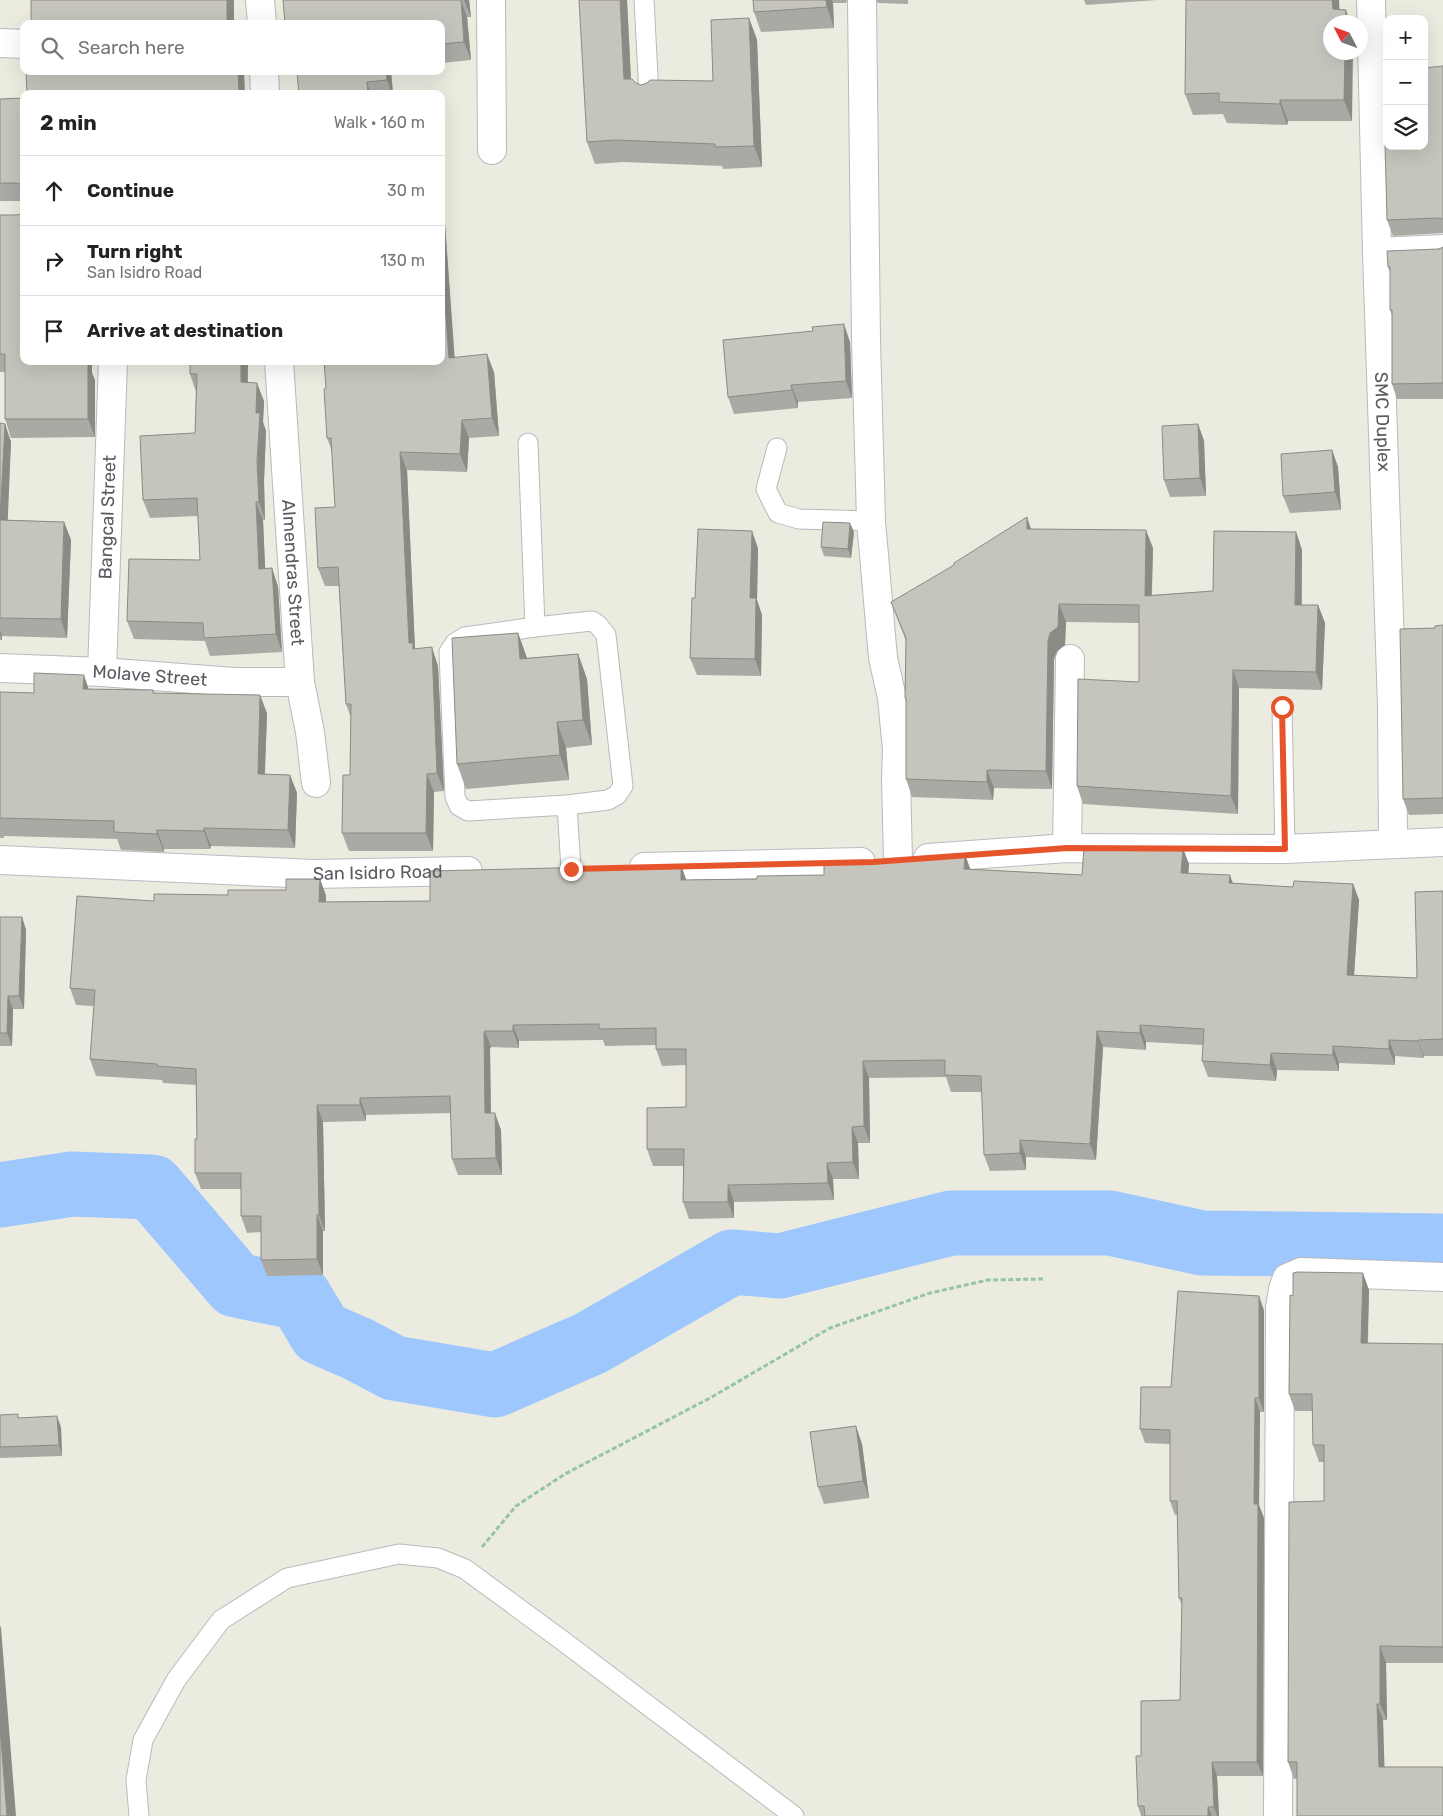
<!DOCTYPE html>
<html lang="en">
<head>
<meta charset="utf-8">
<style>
  body { margin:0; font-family:Rubik,sans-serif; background:#f2f2f2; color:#222 }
  .controls { position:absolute; right:15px; top:15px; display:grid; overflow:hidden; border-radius:10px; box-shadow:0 5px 20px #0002 }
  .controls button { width:45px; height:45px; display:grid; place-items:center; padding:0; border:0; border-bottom:1px solid #e0e0e0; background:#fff; color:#222; font:25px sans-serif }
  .compass { position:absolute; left:1323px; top:15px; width:45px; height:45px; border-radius:50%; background:#fff; box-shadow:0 5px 20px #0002; rotate:312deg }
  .stop { position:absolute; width:15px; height:15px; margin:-11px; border:4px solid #e6542b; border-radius:50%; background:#fff }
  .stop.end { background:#e6542b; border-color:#fff; box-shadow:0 1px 5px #0008 }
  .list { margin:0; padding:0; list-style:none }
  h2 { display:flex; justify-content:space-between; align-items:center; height:65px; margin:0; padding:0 20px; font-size:21px }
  h2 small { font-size:16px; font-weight:400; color:#767676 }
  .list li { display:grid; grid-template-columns:32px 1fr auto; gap:15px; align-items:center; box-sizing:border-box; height:70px; padding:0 20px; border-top:1px solid #e0e0e0 }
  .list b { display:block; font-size:19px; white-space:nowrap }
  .list p { margin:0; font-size:16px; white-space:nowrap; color:#767676 }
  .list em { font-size:16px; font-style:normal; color:#767676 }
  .icon { flex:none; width:28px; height:28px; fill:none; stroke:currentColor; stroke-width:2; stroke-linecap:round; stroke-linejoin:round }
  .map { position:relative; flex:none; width:1443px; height:1816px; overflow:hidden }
  .search { position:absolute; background:#fff; box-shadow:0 5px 20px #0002; left:20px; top:20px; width:425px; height:55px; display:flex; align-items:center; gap:12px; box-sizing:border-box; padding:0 18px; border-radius:10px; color:#767676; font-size:19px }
  .panel { position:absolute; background:#fff; box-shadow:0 5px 20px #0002; left:20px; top:90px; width:425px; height:275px; border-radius:10px }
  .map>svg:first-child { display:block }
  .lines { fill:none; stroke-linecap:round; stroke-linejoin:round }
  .river { stroke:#9ec7fe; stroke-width:65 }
  .lane-casing { stroke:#b8b9bf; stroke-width:21 }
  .street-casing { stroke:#b8b9bf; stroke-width:30 }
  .secondary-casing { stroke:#b9bbc2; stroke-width:30 }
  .path { stroke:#95c4a9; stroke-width:3; stroke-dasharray:5 2.5; stroke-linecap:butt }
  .lane { stroke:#fff; stroke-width:19 }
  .street { stroke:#fff; stroke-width:28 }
  .secondary { stroke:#fff; stroke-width:28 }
  .wall { fill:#aaa9a3 }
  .shaded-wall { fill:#8b8a84 }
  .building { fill:#c6c5bd; stroke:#8b8a84 }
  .route { stroke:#e6542b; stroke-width:6 }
  .labels { text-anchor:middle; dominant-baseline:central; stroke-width:5; stroke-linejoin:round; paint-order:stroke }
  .street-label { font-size:18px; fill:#595b61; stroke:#fff }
</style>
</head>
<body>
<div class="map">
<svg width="1443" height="1816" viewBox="0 0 1443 1816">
  <rect width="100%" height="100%" fill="#ecebe0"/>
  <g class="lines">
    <polyline class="river" points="0,1195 72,1184 152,1187 236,1285 300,1298 321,1333 358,1349 394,1368 495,1385 591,1343 732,1262 780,1266 951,1223 1110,1223 1202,1243 1443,1246"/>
    <g class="lane-casing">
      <g id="lane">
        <polyline points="644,0 649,95"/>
        <polyline points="528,443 535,627 465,637 455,643 449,652 455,797 459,806 468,811 567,805 571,869"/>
        <polyline points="777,448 766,489 778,513 799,519 871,521"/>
        <polyline points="535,627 592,621 598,625 606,635 623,786 617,795 608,800 567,805"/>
        <polyline points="1282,707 1285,849"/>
        <polyline points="139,1816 136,1780 143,1740 176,1680 221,1620 287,1578 399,1554 438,1558 465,1569 563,1641 794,1816"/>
      </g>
    </g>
    <g class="street-casing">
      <g id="street">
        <polyline points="260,0 262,24"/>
        <polyline points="491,0 492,150"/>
        <polyline points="862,0 866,340 871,521 883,658 892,698 897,750 896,778 898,860"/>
        <path id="s1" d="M1371 0 1377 252 1392 707 1393 844"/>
        <polyline points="0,43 24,44"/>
        <polyline points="264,71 265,94"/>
        <polyline points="1377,252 1443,249"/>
        <path id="s2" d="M279 361 300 682 310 732 316 783"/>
        <path id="s3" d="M0 668 102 672 234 682H300"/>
        <path id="s4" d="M102 672 113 361"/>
        <polyline points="1067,848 1070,659"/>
        <polyline points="1278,1816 1280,1308 1283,1289 1287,1278 1301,1272 1443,1277"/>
      </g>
    </g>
    <g class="secondary-casing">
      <g id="secondary">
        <polyline points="928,858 1067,848 1285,849 1443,842"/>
        <path id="s5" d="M0 860 313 874 468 871"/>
        <polyline points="644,867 861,862"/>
      </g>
    </g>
    <polyline class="path" points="482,1547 516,1506 565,1474 710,1398 830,1328 930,1293 988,1280 1043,1279"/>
    <use href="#lane" class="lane"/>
    <use href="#street" class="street"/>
    <use href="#secondary" class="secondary"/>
  </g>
  <g class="wall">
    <polygon points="283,0 469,0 471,17 467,17 471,60 441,63 441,24"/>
    <polygon points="627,0 631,79 636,83 641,85 713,81 749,18 757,40 762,167 723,169 722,166 623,162 595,164 587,142"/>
    <polygon points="753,0 847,0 846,3 833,3 834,28 761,32 754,12"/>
    <polygon points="876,0 908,0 908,4 878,3"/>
    <polygon points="1084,0 1157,0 1086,5"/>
    <polygon points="1186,0 1339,0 1339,9 1352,121 1288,121 1287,125 1227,123 1223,114 1193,115 1185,94"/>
    <polygon points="1443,66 1443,233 1393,236 1387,220 1424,146"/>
    <polygon points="293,71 391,71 393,94 299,94 297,74 294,74"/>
    <polygon points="24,98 24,201 0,201 0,99"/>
    <polygon points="444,210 454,357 494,372 499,436 469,438 467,472 407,470 415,649 438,666 444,791 434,792 433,851 349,851 342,833 350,775 351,718 346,704 339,586 325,586 318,568 335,507 332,451 327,438 326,388"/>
    <polygon points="0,215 92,373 95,380 95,437 11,438 5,419 5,372 0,372"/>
    <polygon points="1443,247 1443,399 1397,399 1392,384 1392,315 1390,310 1390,272 1388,267"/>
    <polygon points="850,342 852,398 798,402 798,408 734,414 728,397"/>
    <polygon points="190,361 248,361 248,383 264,401 263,422 266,431 264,481 265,520 263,520 265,569 272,568 278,587 282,652 210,656 205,641 134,639 127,621 200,560 198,516 150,518 143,500 195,433 196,392 190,374"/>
    <polygon points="0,423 5,424 11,442 7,520 64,522 71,540 67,638 2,636 2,640 0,640"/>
    <polygon points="1198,424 1204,441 1206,496 1170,497 1164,480"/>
    <polygon points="1332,450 1338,467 1341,510 1290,513 1283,496"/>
    <polygon points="1031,529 1153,548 1152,595 1213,591 1296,532 1302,550 1302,605 1318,605 1325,623 1322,690 1239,688 1238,814 1083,804 1077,786 1139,682 1139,623 1066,622 1065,645 1057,651 1054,659 1052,789 994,788 993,800 912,797 906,779 906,702 905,698 906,641 891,602"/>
    <polygon points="854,532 851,558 824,556 821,547"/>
    <polygon points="758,548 757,600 762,615 761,676 697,675 690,658 695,598"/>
    <polygon points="1443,625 1443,814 1409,815 1403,799 1435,628"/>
    <polygon points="518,633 527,658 578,654 587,679 592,745 566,748 569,780 466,789 457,764"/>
    <polygon points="89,689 153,690 154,693 267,713 265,774 290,775 297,793 295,848 211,846 210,849 164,849 164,852 121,850 117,839 4,836 4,838 0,838 0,692 34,693"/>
    <polygon points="1189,864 1188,873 1233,883 1293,887 1353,884 1359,900 1354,975 1417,978 1443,891 1443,1056 1424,1056 1424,1058 1395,1056 1395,1065 1339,1063 1339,1071 1277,1070 1276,1081 1208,1077 1202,1061 1203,1045 1146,1042 1146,1050 1103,1047 1096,1160 1026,1157 1026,1170 990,1171 984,1155 982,1092 951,1092 946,1077 869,1078 870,1143 858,1143 859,1179 833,1179 834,1200 734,1202 734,1218 689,1219 683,1202 683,1166 653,1166 647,1149 686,1107 686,1065 662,1066 656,1049 656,1045 605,1046 603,1040 519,1041 519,1048 491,1047 490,1049 491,1113 501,1130 502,1175 458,1175 452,1159 451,1113 366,1115 366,1121 323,1122 325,1231 323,1231 323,1275 267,1276 261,1260 261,1232 247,1233 241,1216 241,1189 201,1189 195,1173 197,1139 196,1085 163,1083 162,1080 96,1076 90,1059 94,1006 76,1005 70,988 154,901 286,890 320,879 326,896 326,902 430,901 681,865 686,880 757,879 824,875 970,869 1082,875"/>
    <polygon points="0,917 22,917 26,930 24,1009 13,1009 12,1046 0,1046"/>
    <polygon points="1369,1290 1368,1343 1443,1344 1443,1663 1386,1663 1387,1720 1383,1720 1384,1767 1294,1779 1288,1762 1324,1501 1324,1462 1319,1462 1313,1445 1312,1411 1295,1411 1289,1394 1293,1296"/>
    <polygon points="1264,1310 1264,1412 1260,1412 1259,1505 1264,1518 1263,1776 1217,1776 1219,1816 1141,1816 1138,1806 1141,1756 1180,1700 1182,1606 1179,1598 1178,1515 1175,1515 1170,1501 1170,1444 1145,1443 1140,1429 1171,1387"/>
    <polygon points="0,1415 20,1418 61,1427 62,1456 0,1458"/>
    <polygon points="862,1444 869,1498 824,1504 818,1487"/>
  </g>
  <g class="shaded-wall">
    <rect x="227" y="0" width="7" height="24"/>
    <polygon points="461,0 467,17 471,60 464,42"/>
    <polygon points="464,0 469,0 471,17"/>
    <polygon points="620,0 627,0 632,101 624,79"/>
    <polygon points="826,0 832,0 833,3 834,28 827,7"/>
    <polygon points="1332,0 1339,0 1340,22 1333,9"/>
    <polygon points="1346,10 1350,22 1345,22"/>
    <polygon points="749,18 757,40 762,167 754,146"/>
    <polygon points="1345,52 1353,52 1352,121 1344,100"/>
    <polygon points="238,71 244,71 245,94 239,94"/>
    <polygon points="386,71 391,71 393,94 392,94 387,80"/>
    <polygon points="367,82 371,94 368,94"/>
    <polygon points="1280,100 1288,121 1287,125 1280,104"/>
    <polygon points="441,203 444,210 456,376 449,358 441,249"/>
    <polygon points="844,324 850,342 852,398 846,381"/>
    <polygon points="487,354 494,372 499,436 492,418"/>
    <polygon points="85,361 92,361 92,373 95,380 95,437 88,419"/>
    <polygon points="241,361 248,361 247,400 241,382"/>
    <polygon points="257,383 264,401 263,422 266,431 264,481 265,520 259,502 256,413"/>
    <polygon points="791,385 798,402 798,408 792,390"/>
    <polygon points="462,420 469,438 467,472 460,454"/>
    <polygon points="5,424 11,442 7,538 0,520"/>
    <polygon points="1198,424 1204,441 1206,496 1200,478"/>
    <polygon points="1332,450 1338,467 1341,510 1335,492"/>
    <polygon points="400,452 407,470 415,649 419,661 409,643"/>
    <polygon points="256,502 263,520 266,587 259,569"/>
    <polygon points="1027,517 1033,535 1027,529"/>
    <polygon points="64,522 71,540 67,638 61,619"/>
    <polygon points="850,523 854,532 851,558 848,549"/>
    <polygon points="1146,530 1153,548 1151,614 1145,596"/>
    <polygon points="752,531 758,548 757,600 762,615 761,676 755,659 750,598"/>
    <polygon points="1296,532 1302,550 1301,623 1295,605"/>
    <polygon points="272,568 278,587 282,652 276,634"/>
    <polygon points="1059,604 1066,622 1065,645 1057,651 1054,659 1052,789 1046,771 1048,641"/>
    <polygon points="1318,605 1325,623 1322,690 1316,672"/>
    <polygon points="0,630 2,636 2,640 0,634"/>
    <polygon points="518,633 527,658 520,659"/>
    <polygon points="432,647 438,666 444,791 437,773"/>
    <polygon points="578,654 587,679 592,745 583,720"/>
    <polygon points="1233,670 1239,688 1238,814 1231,796"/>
    <polygon points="84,675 90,693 83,689"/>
    <polygon points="260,695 267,713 264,792 258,774"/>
    <polygon points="557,722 566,748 569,780 560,755"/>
    <polygon points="987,770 994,788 993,800 987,782"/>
    <polygon points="427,774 434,792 433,851 426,833"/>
    <polygon points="290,775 297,793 295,848 288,830"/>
    <polygon points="204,828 211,846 210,849 204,831"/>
    <polygon points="157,830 164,849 164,852 157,834"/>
    <polygon points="1183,848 1189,864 1187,889 1181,873"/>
    <polygon points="965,854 971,871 964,869"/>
    <polygon points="681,865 687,882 681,880"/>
    <polygon points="1230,875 1236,892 1229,883"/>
    <polygon points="320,879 326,896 325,918 319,902"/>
    <polygon points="1353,884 1359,900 1353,991 1347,975"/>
    <polygon points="22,917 26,930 24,1009 19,996"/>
    <polygon points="8,996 13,1009 12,1046 7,1033"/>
    <polygon points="513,1025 519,1041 519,1048 513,1031"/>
    <polygon points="1140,1025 1146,1042 1146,1050 1140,1033"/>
    <polygon points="485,1031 491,1047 490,1049 491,1130 485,1113 484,1033"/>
    <polygon points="1097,1031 1103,1047 1096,1160 1090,1144"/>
    <polygon points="1389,1040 1395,1056 1395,1065 1389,1049"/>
    <polygon points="1418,1040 1424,1056 1424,1058 1418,1041"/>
    <polygon points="1333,1046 1339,1063 1339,1071 1333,1055"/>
    <polygon points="1271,1053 1277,1070 1276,1081 1270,1065"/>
    <polygon points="863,1061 869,1078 870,1143 864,1126"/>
    <polygon points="360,1098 366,1115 366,1121 360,1105"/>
    <polygon points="317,1105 323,1122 325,1231 319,1215"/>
    <polygon points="495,1113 501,1130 502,1175 496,1158"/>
    <polygon points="852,1127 858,1143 859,1179 853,1162"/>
    <polygon points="1020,1140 1026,1157 1026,1170 1020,1153"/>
    <polygon points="827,1163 833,1179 834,1200 828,1183"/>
    <polygon points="728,1185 734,1202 734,1218 728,1202"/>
    <polygon points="317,1215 323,1231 323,1275 317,1259"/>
    <polygon points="1363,1273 1369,1290 1367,1359 1361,1343"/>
    <polygon points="1259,1296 1264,1310 1264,1412 1259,1398"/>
    <polygon points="1255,1398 1260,1412 1259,1505 1264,1518 1263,1776 1257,1762 1254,1504"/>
    <polygon points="57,1416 61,1427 62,1456 59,1445"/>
    <polygon points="856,1426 862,1444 869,1498 863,1481"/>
    <polygon points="0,1625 1,1628 16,1816 7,1816 0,1727"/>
    <polygon points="1380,1646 1386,1663 1387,1720 1380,1704"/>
    <polygon points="1377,1704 1383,1720 1385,1784 1379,1767"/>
    <polygon points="1212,1762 1217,1776 1219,1816 1217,1816 1214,1807"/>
    <polygon points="1208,1807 1212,1816 1208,1816"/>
  </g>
  <g class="building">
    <polygon points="31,0 227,0 227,24 32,24 31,18"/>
    <polygon points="283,0 461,0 464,42 441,44 441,24 285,24"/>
    <polygon points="579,0 620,0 624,79 632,79 636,83 641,85 647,83 650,80 713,81 711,20 749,18 754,146 715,147 715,144 615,140 587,142"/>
    <polygon points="753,0 826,0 827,7 754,12"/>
    <polygon points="1186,0 1332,0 1333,9 1346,10 1345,22 1330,22 1330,52 1345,52 1344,100 1280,100 1280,104 1219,102 1219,93 1185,94"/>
    <polygon points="1443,66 1443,219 1437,218 1387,220 1384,107 1387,107 1387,146 1424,146 1424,68"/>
    <polygon points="26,71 238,71 239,94 27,94"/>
    <polygon points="297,71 386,71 387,80 367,82 368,94 299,94"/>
    <polygon points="24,98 24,185 17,183 0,183 0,99"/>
    <polygon points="24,213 24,361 85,361 85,362 88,362 88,419 5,419 5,354 0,354 0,215 17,215"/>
    <polygon points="1443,247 1443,383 1392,384 1392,310 1390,310 1390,267 1388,267 1387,251 1439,249"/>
    <polygon points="441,249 449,358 487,354 492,418 462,420 460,454 400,452 409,643 413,643 413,649 432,647 437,773 427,774 426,833 342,833 343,775 350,775 351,704 346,704 338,567 318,568 315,508 335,507 331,438 327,438 324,389 326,388 324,361 441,361"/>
    <polygon points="844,324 846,381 791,385 792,390 728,397 723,340 813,331 812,327"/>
    <polygon points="190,361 241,361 241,382 257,383 256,413 260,413 257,462 259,502 256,502 259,569 272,568 276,634 204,638 203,623 127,621 129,559 200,560 197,498 143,500 140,436 195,433 197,374 190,374"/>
    <polygon points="0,423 5,424 0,520"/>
    <polygon points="1198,424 1200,478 1164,480 1162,426"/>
    <polygon points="1332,450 1335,492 1283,496 1281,454"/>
    <polygon points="1027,517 1027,529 1146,530 1145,596 1213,591 1214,531 1296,532 1295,605 1318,605 1316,672 1233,670 1231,796 1077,786 1078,679 1139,682 1139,605 1059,604 1058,627 1050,633 1048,641 1046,771 987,770 987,782 906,779 906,698 905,698 906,638 891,602 954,565 954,563"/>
    <polygon points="0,520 64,522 61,619 0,618"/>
    <polygon points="823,522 850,523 848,549 821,547"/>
    <polygon points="698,529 752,531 750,598 756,598 755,659 690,658 692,598 695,598"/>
    <polygon points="1443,625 1443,798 1403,799 1400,629 1435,628 1435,626"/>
    <polygon points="518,633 520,659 578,654 583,720 557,722 560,755 457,764 452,638"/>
    <polygon points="34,673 84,675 83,689 153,690 153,693 260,695 258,774 290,775 288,830 204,828 204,831 157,830 157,834 114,832 114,821 0,818 0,692 34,693"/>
    <polygon points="1084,847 1183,848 1181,873 1230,875 1229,883 1293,887 1294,881 1353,884 1347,975 1417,978 1415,892 1443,891 1443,1039 1418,1040 1418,1041 1389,1040 1389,1049 1333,1046 1333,1055 1271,1053 1270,1065 1202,1061 1204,1029 1140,1025 1140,1033 1097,1031 1090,1144 1020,1140 1020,1153 984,1155 981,1076 945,1075 945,1060 863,1061 864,1126 852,1127 853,1162 827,1163 828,1183 728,1185 728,1202 683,1202 684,1149 647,1149 647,1108 686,1107 686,1049 656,1049 656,1028 599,1029 599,1024 513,1025 513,1031 485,1031 484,1033 485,1113 495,1113 496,1158 452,1159 450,1096 360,1098 360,1105 317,1105 319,1215 317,1215 317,1259 261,1260 261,1216 241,1216 241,1173 195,1173 195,1139 197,1139 196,1069 157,1066 157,1064 90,1059 95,990 70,988 77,896 154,901 154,894 228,895 228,890 286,890 286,879 320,879 319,902 430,901 430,871 681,865 681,880 757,879 757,876 824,875 824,862 868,861 965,854 964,869 1082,875"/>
    <polygon points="0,917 22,917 19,996 8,996 7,1033 0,1033"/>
    <polygon points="1297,1272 1363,1273 1361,1343 1443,1344 1443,1647 1380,1646 1380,1704 1377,1704 1379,1767 1443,1767 1443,1816 1297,1816 1297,1762 1288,1762 1289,1502 1324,1501 1324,1445 1313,1445 1312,1394 1289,1394 1290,1295 1293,1296 1293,1273"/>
    <polygon points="1178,1291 1259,1296 1259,1398 1255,1398 1254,1504 1258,1504 1257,1762 1212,1762 1214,1807 1208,1807 1208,1816 1145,1816 1144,1806 1138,1806 1136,1756 1141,1756 1141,1701 1180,1700 1182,1598 1179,1598 1177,1501 1170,1501 1170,1430 1140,1429 1141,1387 1171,1387"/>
    <polygon points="18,1414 18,1418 57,1416 59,1445 0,1447 0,1415"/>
    <polygon points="856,1426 863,1481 818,1487 810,1432"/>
    <polygon points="0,1727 7,1816 0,1816"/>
  </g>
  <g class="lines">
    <polyline class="route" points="571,869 873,862 1067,848 1285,849 1282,707"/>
  </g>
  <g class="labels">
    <g class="street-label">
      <text stroke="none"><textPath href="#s1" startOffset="422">SMC Duplex</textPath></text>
      <text stroke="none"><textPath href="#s4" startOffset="155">Bangcal Street</textPath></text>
      <text stroke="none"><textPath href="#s2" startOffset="212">Almendras Street</textPath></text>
      <text stroke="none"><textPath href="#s3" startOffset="150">Molave Street</textPath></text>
      <text stroke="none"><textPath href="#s5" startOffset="378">San Isidro Road</textPath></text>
    </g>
  </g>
</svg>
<div class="controls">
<button>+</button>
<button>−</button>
<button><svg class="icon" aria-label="layers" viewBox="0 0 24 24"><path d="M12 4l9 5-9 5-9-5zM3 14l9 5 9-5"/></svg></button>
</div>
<svg class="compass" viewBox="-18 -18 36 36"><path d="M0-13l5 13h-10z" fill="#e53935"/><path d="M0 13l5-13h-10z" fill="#767676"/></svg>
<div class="stop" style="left:1282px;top:707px"></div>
<div class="stop end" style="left:571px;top:869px"></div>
<div class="search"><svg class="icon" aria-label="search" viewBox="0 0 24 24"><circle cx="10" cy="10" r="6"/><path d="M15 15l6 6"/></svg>Search here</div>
<section class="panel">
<h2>2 min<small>Walk · 160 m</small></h2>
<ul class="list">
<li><svg class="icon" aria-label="ahead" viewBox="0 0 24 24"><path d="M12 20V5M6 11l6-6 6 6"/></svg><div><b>Continue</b></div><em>30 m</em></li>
<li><svg class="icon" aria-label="right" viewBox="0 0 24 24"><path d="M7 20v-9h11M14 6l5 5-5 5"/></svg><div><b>Turn right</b><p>San Isidro Road</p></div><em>130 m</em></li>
<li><svg class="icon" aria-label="arrive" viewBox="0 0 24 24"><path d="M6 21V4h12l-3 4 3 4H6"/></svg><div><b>Arrive at destination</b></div></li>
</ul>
</section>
</div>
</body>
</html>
